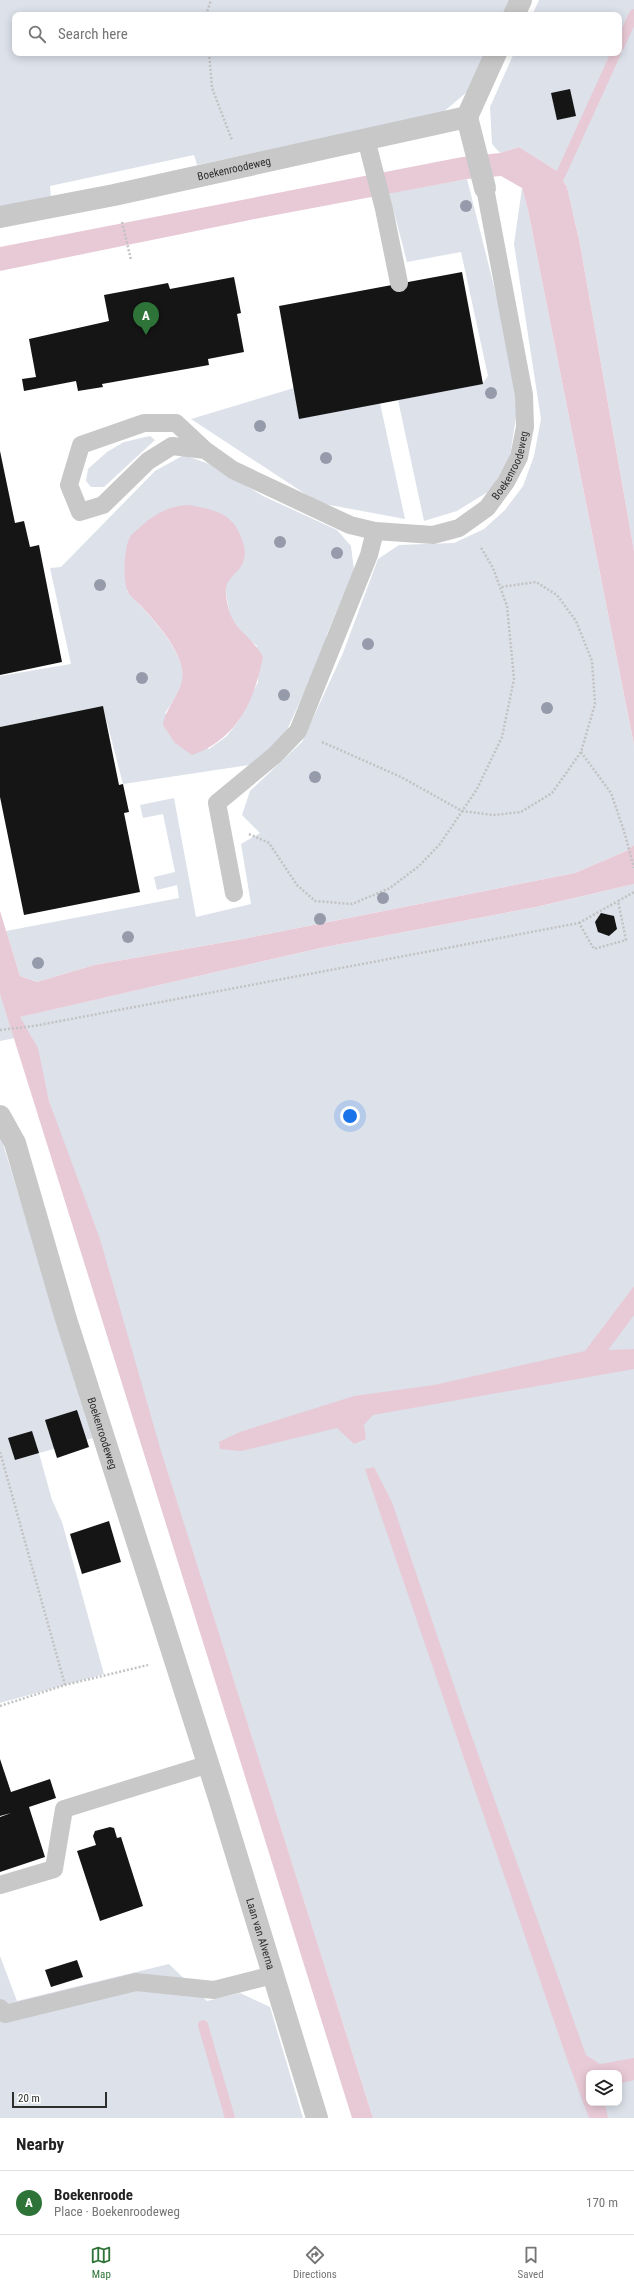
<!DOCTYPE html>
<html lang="en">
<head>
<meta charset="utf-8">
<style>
  body { margin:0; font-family:"Roboto Condensed",sans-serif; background:#f6f6f6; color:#222 }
  .controls { position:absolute; right:12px; bottom:12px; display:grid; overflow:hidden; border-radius:8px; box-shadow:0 2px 10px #0003 }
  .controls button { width:36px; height:36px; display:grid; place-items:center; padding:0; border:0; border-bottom:1px solid #e0e0e0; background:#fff; color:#222; font:20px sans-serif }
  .scale { position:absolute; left:12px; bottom:10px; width:95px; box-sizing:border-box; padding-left:4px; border:2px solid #2e2e2e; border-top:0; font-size:11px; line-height:14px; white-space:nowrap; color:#2e2e2e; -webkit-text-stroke:3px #fff; paint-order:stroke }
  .you { position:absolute; left:350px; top:1116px; width:14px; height:14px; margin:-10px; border:3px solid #fff; border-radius:50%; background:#1a73e8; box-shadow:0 0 0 6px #1a73e833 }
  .badge { display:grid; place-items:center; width:26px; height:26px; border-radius:50%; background:#2e7337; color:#fff; font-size:13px; font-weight:700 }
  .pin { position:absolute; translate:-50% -33px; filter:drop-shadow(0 1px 2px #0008) }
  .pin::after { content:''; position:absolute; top:21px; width:14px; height:12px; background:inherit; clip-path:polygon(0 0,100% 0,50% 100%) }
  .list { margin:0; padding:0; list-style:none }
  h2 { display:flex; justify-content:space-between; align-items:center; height:52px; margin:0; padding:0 16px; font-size:17px }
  h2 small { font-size:13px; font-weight:400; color:#767676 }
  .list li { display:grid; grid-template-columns:26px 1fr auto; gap:12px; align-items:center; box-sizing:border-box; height:64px; padding:0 16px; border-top:1px solid #e0e0e0 }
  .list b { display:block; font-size:15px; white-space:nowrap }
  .list p { margin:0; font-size:13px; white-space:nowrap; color:#767676 }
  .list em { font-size:13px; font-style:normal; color:#767676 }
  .icon { flex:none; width:22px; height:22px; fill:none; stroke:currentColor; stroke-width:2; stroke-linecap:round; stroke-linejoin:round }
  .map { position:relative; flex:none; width:634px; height:2118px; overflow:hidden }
  .search { position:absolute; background:#fff; box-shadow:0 2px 10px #0003; left:12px; right:12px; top:12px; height:44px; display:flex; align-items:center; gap:10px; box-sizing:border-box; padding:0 14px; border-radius:8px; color:#767676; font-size:15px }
  .sheet { height:116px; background:#fff }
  nav { display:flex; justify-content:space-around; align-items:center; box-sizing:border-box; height:56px; border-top:1px solid #e0e0e0; background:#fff; font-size:11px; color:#767676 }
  nav a { display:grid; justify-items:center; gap:2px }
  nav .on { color:#2e7337 }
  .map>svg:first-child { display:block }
  .green { fill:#dce1ea; fill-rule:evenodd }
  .water { fill:#e8cad6 }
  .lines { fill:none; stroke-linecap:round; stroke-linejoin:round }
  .stream { stroke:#e8cad6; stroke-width:10 }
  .building { fill:#151515 }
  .path { stroke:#c2c2c2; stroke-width:2.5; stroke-dasharray:2 2; stroke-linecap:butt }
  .service { stroke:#c8c8c8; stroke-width:18 }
  .minor { stroke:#c8c8c8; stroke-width:22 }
  .tree { fill:#959baa }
  .labels { text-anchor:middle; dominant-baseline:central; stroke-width:4; stroke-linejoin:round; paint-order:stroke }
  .street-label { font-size:11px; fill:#2e2e2e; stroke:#fff }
</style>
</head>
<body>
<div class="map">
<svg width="634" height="2118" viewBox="0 0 634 2118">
  <rect width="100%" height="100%" fill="#fff"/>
  <g class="green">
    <polygon points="0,0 512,0 505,15 15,15 15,53 486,53 467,92 442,113 197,165 194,155 50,186 51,198 0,207"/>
    <polygon points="539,0 634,0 634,551 580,244 567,187 557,171 519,147 500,153 492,144 490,107 514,53 619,53 619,15 532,15"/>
    <polygon points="467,179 509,346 518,404 510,456 491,490 457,511 424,521 398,400 482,384 488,376 461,252 407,262 389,193"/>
    <polygon points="522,188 528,210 634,745 634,845 626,851 575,873 243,939 94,965 37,982 20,976 6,931 179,898 177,885 157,890 154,877 175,872 163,814 143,818 140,805 174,798 196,917 251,904 241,844 260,833 242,815 250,791 302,742 343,653 378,559 399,545 454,543 484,529 505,510 523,486 534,456 541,419 514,244"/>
    <polygon points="294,388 380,403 405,519 319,503 191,419"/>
    <polygon points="150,436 155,440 104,487 91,487 86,481 88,469 107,452 124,442"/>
    <path d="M184 455 212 465 263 496 337 530 351 546 354 570 327 634 323 652 285 734 269 752 249 765 123 784 103 707 0 727V676L71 664 50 568 61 567 155 471ZM156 515 244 561 226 583V593L230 617 245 636 257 646 258 682 239 720 227 736 209 749 165 713C172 702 182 692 183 678 185 650 145 611 127 591L129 538Z"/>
    <path d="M634 884V2118H373L49 1101 32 1038 19 1017 325 947 536 907ZM589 2073H619V2103H589Z"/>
    <polygon points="0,994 15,1038 0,1041"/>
    <polygon points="0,1134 93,1438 39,1453 52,1500 62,1522 104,1674 0,1703"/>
    <polygon points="0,1956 17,2001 169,1964 207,2001 240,1993 270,2007 303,2118 0,2118"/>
  </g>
  <g class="water">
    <polygon points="519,147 557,171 567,187 580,244 634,551 634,745 528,210 522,188 501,176 467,179 265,217 0,271 0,247 462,157 500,153"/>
    <path d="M190 505C213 510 232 512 241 537 244 544 246 552 244 560 240 574 224 577 226 594 229 631 248 630 263 657 254 702 237 739 192 755L175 743 163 725C166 704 186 691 182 669 178 647 158 625 143 608 139 603 129 596 127 590 123 577 124 551 129 539 130 535 136 531 139 528 156 513 168 506 190 505Z"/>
    <polygon points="634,845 634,884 536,907 325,947 20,1017 38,1048 49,1101 100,1239 161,1451 373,2118 352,2118 0,994 0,911 20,976 37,982 94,965 243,939 575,873 626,851"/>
    <polygon points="634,1286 634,1315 608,1350 634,1349 634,1369 373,1415 364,1425 366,1439 354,1444 337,1428 241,1451 220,1449 219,1442 240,1432 354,1396 434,1385 585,1351"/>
    <polygon points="374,1467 392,1502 463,1712 586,2055 600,2064 634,2058 634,2080 619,2084 619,2073 589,2073 589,2103 605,2103 608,2118 589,2118 567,2059 365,1469"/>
  </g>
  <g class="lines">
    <g class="stream">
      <polyline points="619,47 634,14"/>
      <polyline points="560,176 616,53"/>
      <polyline points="203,2025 230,2118"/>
    </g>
  </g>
  <g class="building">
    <polygon points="570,89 576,116 557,120 551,93"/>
    <polygon points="462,272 483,384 299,419 279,306"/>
    <polygon points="234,277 241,313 237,314 244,352 208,359 209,365 102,384 103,387 78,391 76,381 24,391 22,379 36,377 29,339 109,321 104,295 168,283 170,289"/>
    <polygon points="0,451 15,523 24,521 30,547 39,545 62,662 0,675"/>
    <polygon points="103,706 119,785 123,784 129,812 124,813 140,892 24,915 0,797 0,727"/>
    <polygon points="601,913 614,916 617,929 609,936 598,932 595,922"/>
    <polygon points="77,1410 89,1447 57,1458 45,1420"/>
    <polygon points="32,1431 39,1453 15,1460 8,1438"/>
    <polygon points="109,1521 121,1562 82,1574 70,1534"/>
    <polygon points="0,1759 11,1792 50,1779 56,1798 29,1807 45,1857 0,1872 0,1817 11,1813 0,1816"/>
    <polygon points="110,1827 114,1828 117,1838 121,1837 143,1906 100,1921 77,1851 96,1845 93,1836 95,1831"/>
    <polygon points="77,1960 83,1977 51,1987 45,1970"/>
  </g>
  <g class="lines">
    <g class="path">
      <polyline points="206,15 211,0"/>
      <polyline points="209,53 212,88 232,140"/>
      <polyline points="122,222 131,260"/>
      <polyline points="322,742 401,777 462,811 494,815 521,812 552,793 581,752 595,704 592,661 576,621 557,595 536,582 501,587"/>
      <polyline points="581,752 611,793 624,831 634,868"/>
      <polyline points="249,834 269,843 297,885 315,901 352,904 390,888 419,866 440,844 477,789 502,737 514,679 507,606 493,568 480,546"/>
      <polyline points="579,923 618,901"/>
      <polyline points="0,1030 34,1026 579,923 594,949 626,940 618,901 634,892"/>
      <polyline points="0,1452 65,1685"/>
      <polyline points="0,1706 65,1685 148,1665"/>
    </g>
    <g class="service">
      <polyline points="366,139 384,209 399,283"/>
      <path id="s1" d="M205 450 172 446 148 461 103 505 80 512 69 485 81 445 144 423H176L205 450 233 470 350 525 375 531 433 535 459 528 487 508 506 482 519 457 525 427 524 395 485 188"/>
      <polyline points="234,893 217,803 275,755 298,731 369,555 375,531"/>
      <polyline points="0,1885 54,1869 64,1809 209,1764"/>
      <polyline points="0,2008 5,2014 136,1982 214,1990 273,1975"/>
    </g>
    <g class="minor">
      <polyline points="514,15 521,0"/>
      <polyline points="467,117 485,188"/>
      <path id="s2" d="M0 217 114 195 467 117 496 53"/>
      <path id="s3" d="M0 1116 15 1143 66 1319 219 1798 317 2118"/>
    </g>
  </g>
  <g class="tree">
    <circle cx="466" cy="206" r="6"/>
    <circle cx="491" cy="393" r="6"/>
    <circle cx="260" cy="426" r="6"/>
    <circle cx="326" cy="458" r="6"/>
    <circle cx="280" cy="542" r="6"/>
    <circle cx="337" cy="553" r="6"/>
    <circle cx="100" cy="585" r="6"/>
    <circle cx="368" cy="644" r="6"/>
    <circle cx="142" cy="678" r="6"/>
    <circle cx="284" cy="695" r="6"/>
    <circle cx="547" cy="708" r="6"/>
    <circle cx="315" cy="777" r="6"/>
    <circle cx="383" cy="898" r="6"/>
    <circle cx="320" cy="919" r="6"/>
    <circle cx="128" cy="937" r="6"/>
    <circle cx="38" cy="963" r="6"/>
  </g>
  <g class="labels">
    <g class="street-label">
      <text stroke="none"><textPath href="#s2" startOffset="239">Boekenroodeweg</textPath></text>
      <text stroke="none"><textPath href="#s1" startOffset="716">Boekenroodeweg</textPath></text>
      <text stroke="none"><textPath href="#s3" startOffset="334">Boekenroodeweg</textPath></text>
      <text stroke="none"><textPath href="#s3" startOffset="859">Laan van Alverna</textPath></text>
    </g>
  </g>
</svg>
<div class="controls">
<button><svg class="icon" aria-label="layers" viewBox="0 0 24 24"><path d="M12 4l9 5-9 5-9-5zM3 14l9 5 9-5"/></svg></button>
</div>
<div class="scale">20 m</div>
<div class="you"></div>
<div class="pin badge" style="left:146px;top:335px">A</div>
<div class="search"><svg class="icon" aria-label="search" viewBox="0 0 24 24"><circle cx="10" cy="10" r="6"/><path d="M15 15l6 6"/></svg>Search here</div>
</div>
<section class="sheet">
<h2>Nearby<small></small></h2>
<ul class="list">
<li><span class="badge">A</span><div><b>Boekenroode</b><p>Place · Boekenroodeweg</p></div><em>170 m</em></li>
</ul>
</section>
<nav>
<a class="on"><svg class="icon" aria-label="map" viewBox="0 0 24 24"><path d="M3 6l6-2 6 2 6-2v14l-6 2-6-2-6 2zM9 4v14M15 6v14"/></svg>Map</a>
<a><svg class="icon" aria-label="directions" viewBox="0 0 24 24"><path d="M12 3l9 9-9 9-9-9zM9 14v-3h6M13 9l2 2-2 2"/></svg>Directions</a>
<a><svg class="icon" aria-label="saved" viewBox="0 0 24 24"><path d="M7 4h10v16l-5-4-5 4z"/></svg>Saved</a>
</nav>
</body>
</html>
